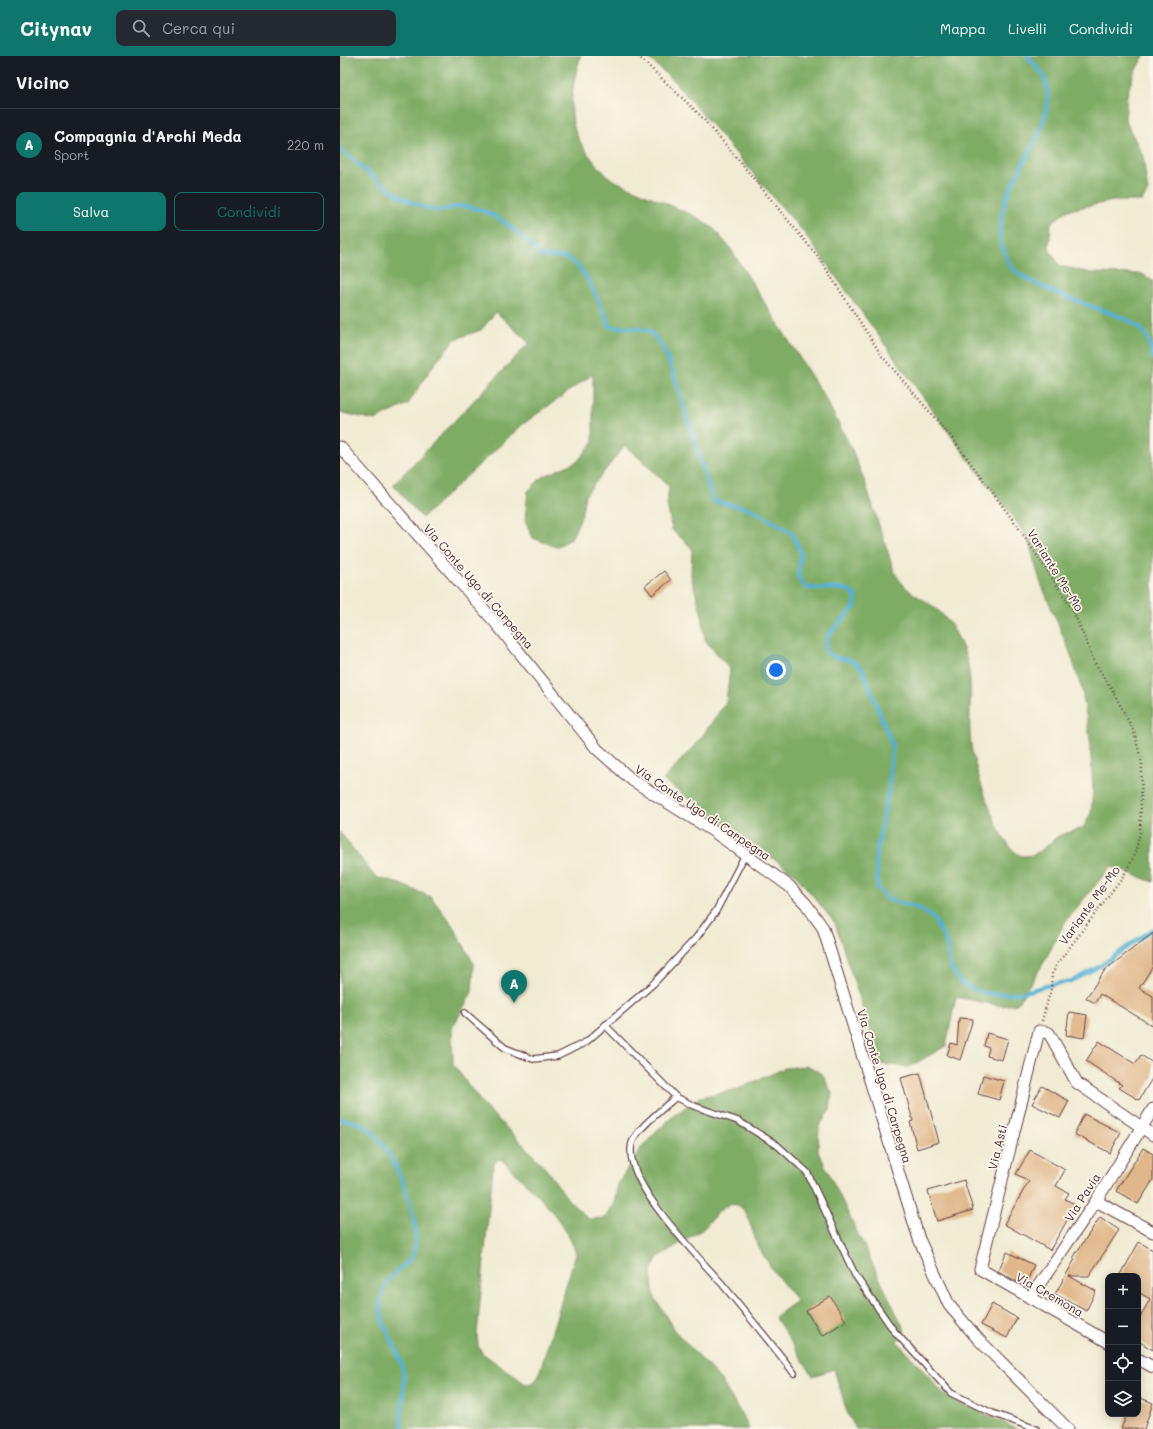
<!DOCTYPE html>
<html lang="it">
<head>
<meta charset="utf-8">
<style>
  body { margin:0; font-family:Mali,sans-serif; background:#242831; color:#f1f3f6 }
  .controls { position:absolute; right:12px; bottom:12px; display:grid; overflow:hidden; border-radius:8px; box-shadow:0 2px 10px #0003 }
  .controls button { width:36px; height:36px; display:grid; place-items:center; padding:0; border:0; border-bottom:1px solid #363941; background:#171b24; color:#f1f3f6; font:20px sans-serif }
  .you { position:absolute; left:436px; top:614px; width:14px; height:14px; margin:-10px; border:3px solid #fff; border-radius:50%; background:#1a73e8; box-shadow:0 0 0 6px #1a73e833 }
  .badge { display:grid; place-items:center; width:26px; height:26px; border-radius:50%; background:#0f766e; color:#fff; font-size:13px; font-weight:700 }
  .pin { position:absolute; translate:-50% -33px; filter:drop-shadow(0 1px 2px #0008) }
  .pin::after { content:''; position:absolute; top:21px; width:14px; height:12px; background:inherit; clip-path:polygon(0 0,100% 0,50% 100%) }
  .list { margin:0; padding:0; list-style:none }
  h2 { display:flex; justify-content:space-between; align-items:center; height:52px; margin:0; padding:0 16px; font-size:17px }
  h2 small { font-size:13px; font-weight:400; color:#9ea1a6 }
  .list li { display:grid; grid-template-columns:26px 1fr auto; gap:12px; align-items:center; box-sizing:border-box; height:72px; padding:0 16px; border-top:1px solid #363941 }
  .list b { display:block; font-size:15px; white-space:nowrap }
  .list p { margin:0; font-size:13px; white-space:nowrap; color:#9ea1a6 }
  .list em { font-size:13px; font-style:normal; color:#9ea1a6 }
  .actions { display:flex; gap:8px; padding:12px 16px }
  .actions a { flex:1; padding:9px 0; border:1px solid #0f766e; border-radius:8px; text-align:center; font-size:14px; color:#0f766e }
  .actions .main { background:#0f766e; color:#fff }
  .icon { flex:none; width:22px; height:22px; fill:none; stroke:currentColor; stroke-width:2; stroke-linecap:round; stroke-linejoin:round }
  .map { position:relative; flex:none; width:813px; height:1373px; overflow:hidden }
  header { display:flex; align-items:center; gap:24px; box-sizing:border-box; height:56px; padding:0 20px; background:#0f766e; color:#fff }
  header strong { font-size:19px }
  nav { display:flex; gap:22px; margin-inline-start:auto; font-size:14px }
  .search { width:280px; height:36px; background:#242831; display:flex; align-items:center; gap:10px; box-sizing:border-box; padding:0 14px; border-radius:8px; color:#9ea1a6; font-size:15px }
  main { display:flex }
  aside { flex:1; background:#171b24 }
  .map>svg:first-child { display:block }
  .forest { fill:#7fac65; stroke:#646648; fill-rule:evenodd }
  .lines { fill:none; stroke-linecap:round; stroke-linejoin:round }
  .stream { stroke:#55b0d2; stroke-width:4 }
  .building { fill:#e0b78a }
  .service-casing { stroke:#633e44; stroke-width:8 }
  .minor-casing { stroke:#633e44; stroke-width:13 }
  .path { stroke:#633e44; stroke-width:2.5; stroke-dasharray:1 3; stroke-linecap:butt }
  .service { stroke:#fff; stroke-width:5.5 }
  .minor { stroke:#fff; stroke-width:11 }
  .labels { text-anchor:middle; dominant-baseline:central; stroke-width:3.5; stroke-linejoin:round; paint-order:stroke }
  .street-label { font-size:12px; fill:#4a1f2b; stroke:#fbf7ec }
</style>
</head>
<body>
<header>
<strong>Citynav</strong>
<div class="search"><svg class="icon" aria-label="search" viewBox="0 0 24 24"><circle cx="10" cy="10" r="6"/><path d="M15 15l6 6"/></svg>Cerca qui</div>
<nav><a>Mappa</a><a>Livelli</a><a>Condividi</a></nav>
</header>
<main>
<aside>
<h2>Vicino<small></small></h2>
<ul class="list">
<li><span class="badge">A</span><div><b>Compagnia d'Archi Meda</b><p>Sport</p></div><em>220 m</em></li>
</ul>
<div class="actions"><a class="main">Salva</a><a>Condividi</a></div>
</aside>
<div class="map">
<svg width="813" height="1373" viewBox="0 0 813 1373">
  <rect width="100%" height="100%" fill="#fbf7ec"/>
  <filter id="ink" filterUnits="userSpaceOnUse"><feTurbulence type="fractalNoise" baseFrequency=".025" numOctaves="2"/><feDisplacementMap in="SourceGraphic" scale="8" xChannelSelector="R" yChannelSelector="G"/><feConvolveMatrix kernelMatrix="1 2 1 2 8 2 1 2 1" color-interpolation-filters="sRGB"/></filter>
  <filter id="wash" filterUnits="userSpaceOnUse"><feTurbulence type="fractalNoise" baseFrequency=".012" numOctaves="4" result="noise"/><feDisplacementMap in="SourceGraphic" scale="16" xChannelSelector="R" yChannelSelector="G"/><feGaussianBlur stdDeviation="0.9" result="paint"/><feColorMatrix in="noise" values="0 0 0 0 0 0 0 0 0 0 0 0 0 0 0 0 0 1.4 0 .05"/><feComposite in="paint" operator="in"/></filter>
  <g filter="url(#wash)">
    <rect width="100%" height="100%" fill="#f1ebd3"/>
    <g class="forest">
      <path d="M0 0H241C234 20 229 46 233 67 236 86 258 113 273 124L359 162 374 173 390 192 485 342 511 391 526 429 554 515C568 541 582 539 601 557 611 566 618 581 623 593 636 622 627 658 631 689 634 710 660 799 684 800 698 801 707 788 717 781 724 777 735 775 743 772L751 757 753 734 750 683 742 634 731 599 700 525 687 481 668 454 633 410 465 178 333 24 306 0H804L794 17 787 39 785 64 803 100 808 135 802 145H773L728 154 711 167 709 193 720 210 752 217 802 218 813 225V826L771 810 725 866 703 908 677 948 661 950 616 941 606 990 569 1011 541 1008 495 867 455 818 323 724 361 682 386 646 390 613 365 584 362 559 351 520 352 492 332 474 327 448 329 430 285 389 245 440 241 461 231 483 216 491 193 482 185 464 188 435 202 421 238 405 253 386V318L183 368 82 462 53 429 189 287 156 256 141 274 115 283 92 311 68 348 35 364 3 357 0 355Z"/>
      <path d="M0 776 35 821 60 828 91 841 113 870 134 908 132 936 112 973 113 1008 144 1050 181 1086 206 1113 230 1146 249 1163 265 1162 274 1147 278 1127 303 1089 333 1060 360 1041 398 1033 445 1012 469 1010 483 1019 492 1037 490 1054 479 1070 478 1095 565 1275 557 1285 605 1339 677 1373H516L507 1356 494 1313 473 1320 435 1261 457 1245 434 1216 419 1192 405 1155 398 1149 389 1148 378 1156 363 1173 317 1202 311 1217 314 1240 334 1274 380 1323 405 1364 409 1373H0ZM161 1103C188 1131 223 1159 236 1197L198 1321 193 1327 186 1328 142 1297 138 1290 137 1278 153 1111 155 1105Z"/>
    </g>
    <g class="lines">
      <g class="stream">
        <path d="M687 0C692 6 701 14 704 21 723 72 662 118 661 169 660 174 659 181 661 187 664 194 666 203 670 209 681 227 749 249 770 257 781 261 795 266 802 274 809 282 811 292 813 302"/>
        <path d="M0 93C29 117 56 145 94 154 103 156 113 150 121 150 156 152 179 178 202 201 208 201 217 200 223 201 246 206 261 252 270 271L296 272 311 276 322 290 332 313 373 445 411 453 452 477 461 497 458 521 466 532 507 533 516 541 515 551 488 579 485 594C494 605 501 600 512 605 516 606 520 611 523 614L552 689 549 731 536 799 537 831 549 844 579 852 594 863 606 886 611 912 621 927 640 936 655 938 681 937 713 928 732 925 760 910 813 873"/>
        <path d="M0 1063C11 1065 19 1066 28 1072 54 1093 85 1167 73 1199 71 1203 68 1205 65 1208 53 1219 41 1229 40 1247 40 1270 57 1289 62 1310 68 1331 59 1352 62 1373"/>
      </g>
    </g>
    <g id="blocks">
      <g class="building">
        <polygon points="324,515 331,524 312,539 305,530"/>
        <polygon points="813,877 813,910 799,932 813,940 813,970 760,938 755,947 746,942 765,914"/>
        <polygon points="729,956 747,959 744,982 726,979"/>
        <polygon points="619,962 633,963 620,1004 607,999 611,987 617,989"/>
        <polygon points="647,977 668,983 662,1004 647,1000 649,992 644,990"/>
        <polygon points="759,985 795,1008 801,999 813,1007 813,1021 799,1044 779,1032 782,1029 746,1005"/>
        <polygon points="580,1017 599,1086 577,1093 570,1066 573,1065 561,1022"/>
        <polygon points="643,1019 664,1025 659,1044 638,1038"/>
        <polygon points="702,1030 729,1045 720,1062 692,1048"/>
        <polygon points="744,1058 781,1077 770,1097 734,1078"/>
        <polygon points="803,1092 813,1098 813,1124 798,1148 776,1135"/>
        <polygon points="690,1094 725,1114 716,1130 729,1137 725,1143 736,1149 710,1194 664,1168 689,1125 676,1118"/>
        <polygon points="624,1124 633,1154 597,1165 588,1135"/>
        <polygon points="760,1161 779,1174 749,1220 729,1220 756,1235 746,1255 715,1238 735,1203 733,1202"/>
        <polygon points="799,1186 813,1194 813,1294 798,1285 798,1265 810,1243 798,1236 798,1220 780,1220"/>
        <polygon points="667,1196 694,1209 685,1230 658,1215"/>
        <polygon points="490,1240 506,1265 482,1280 466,1255"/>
        <polygon points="652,1248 677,1262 667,1282 641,1269"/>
        <polygon points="798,1341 813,1347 804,1373 781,1373 787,1358 798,1358"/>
      </g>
    </g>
  </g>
  <g filter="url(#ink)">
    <use href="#blocks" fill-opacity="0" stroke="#633e44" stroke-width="1"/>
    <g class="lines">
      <g class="service-casing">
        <g id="service">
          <polyline points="125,957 165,992 193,1003 218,1000 246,986 313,928 356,882 376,855 405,799"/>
          <polyline points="265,969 336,1041 354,1050 398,1065 437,1089 467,1116 515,1219 554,1275 611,1337 652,1357 696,1373"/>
          <path d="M336 1041C325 1051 296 1073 292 1087 281 1125 360 1202 383 1229 407 1258 431 1287 454 1317"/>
        </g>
      </g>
      <g class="minor-casing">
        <g id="minor">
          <polyline points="0,391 155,566 257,693 292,724 373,775 449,830 466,848 483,872 579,1183 609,1249 638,1283 728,1373"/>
          <polyline points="756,1145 813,1176"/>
          <polyline points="690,1242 756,1145 813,1053"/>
          <polyline points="768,1286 640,1213 699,975 709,977 737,1027 813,1079"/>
          <polyline points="798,1303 813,1311"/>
        </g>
      </g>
      <polyline class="path" points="298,0 357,56 392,96 479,202 542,300 612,382 678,471 732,552 755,607 773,635 794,676 802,708 800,776 795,798 784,819 718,907 712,918 711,933 702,965"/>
      <use href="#service" class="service"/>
      <use href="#minor" class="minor"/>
    </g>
  </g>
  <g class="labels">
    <g class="street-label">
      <text transform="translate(716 514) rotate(58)">Variante Me-Mo</text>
      <text transform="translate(139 530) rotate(49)">Via Conte Ugo di Carpegna</text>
      <text transform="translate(363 756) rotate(34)">Via Conte Ugo di Carpegna</text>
      <text transform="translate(749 849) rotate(-54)">Variante Me-Mo</text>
      <text transform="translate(545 1030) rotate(73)">Via Conte Ugo di Carpegna</text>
      <text transform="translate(657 1091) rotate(-76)">Via Asti</text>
      <text transform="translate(742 1141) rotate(-57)">Via Pavia</text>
      <text transform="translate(710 1238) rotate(30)">Via Cremona</text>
    </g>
  </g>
</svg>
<div class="controls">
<button>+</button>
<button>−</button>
<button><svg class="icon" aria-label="locate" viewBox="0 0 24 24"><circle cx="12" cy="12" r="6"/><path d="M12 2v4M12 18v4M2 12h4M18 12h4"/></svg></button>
<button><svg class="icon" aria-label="layers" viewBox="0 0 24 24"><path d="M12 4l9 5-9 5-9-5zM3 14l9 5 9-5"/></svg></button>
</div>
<div class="you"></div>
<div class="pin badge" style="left:174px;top:947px">A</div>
</div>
</main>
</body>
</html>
